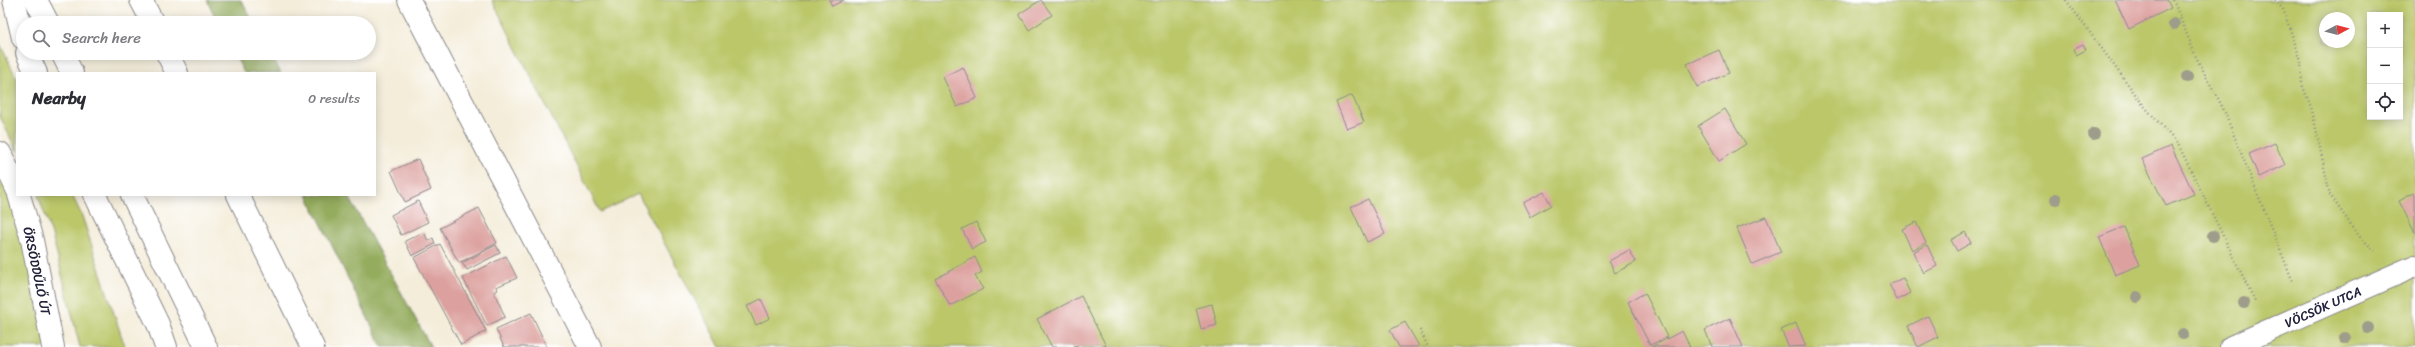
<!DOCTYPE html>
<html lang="en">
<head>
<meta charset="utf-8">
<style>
  body { margin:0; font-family:Sriracha,sans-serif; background:#f2f2f3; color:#2b2b33 }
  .controls { position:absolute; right:12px; top:12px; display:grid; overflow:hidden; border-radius:0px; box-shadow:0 2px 10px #0003 }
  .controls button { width:36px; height:36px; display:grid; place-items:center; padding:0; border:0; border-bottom:1px solid #e1e1e2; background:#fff; color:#2b2b33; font:20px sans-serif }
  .compass { position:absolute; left:2319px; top:12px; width:36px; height:36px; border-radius:50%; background:#fff; box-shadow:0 2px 10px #0003; rotate:83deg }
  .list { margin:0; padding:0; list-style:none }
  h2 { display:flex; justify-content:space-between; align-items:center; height:52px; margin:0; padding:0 16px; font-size:17px }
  h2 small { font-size:13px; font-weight:400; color:#7c7c81 }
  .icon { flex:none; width:22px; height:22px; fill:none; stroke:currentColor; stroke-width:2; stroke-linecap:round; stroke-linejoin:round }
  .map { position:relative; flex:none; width:2415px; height:347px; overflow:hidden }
  .search { position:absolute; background:#fff; box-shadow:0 2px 10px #0003; left:16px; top:16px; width:360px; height:44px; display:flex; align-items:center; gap:10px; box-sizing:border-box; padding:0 14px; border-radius:22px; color:#7c7c81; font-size:15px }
  .panel { position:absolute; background:#fff; box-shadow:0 2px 10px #0003; left:16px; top:72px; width:360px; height:124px; border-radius:0px }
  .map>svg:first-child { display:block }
  .green { fill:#bbc769; stroke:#6e7452; fill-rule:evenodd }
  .forest { fill:#94ac5d; stroke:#5b674c }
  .building { fill:#dca19f }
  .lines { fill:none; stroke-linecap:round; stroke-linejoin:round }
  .minor-casing { stroke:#8b888a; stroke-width:24 }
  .major-casing { stroke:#8b888a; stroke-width:24 }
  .path { stroke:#8b888a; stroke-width:2.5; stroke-dasharray:1 3; stroke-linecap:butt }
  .minor { stroke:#fff; stroke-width:22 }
  .major { stroke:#fff; stroke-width:22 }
  .tree { fill:#9e9d8b }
  .labels { text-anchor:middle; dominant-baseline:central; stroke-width:4; stroke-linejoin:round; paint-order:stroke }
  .street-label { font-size:13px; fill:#22223b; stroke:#fff }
</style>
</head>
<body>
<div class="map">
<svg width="2415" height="347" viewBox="0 0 2415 347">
  <rect width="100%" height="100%" fill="#fff"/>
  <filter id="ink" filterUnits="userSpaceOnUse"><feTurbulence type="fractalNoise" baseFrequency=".025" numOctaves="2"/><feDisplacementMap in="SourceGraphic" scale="8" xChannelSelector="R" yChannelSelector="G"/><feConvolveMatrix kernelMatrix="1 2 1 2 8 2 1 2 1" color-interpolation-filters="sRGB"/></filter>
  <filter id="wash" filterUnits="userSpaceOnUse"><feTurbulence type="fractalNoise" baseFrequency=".012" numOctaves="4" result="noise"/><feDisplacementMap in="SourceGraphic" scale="16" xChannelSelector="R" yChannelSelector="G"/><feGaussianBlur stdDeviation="0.9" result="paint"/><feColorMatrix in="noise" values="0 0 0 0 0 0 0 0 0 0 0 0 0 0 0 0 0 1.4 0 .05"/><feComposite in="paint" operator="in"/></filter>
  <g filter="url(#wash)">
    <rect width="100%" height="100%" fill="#f4edda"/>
    <g class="green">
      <path d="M492 0H2415V347H720L638 194 600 212ZM2370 15H2400V117H2370ZM2325 18H2349V42H2325Z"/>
      <polygon points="0,44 17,79 17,151 0,117"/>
      <polygon points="0,165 16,196 50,347 0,347"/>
      <polygon points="38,195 72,195 82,216 125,347 80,347 52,235"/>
    </g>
    <g class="forest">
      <polygon points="207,0 241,0 254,23 218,23"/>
      <polygon points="234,53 270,53 281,73 244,73"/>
      <polygon points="307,195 348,195 431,347 382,347"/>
    </g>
    <g id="blocks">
      <g class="building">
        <polygon points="829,0 844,0 832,6"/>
        <polygon points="1041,0 1052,15 1029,30 1019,14"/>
        <polygon points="2115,0 2167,0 2171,8 2129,29"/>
        <polygon points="2083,44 2086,50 2076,55 2073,49"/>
        <polygon points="1719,50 1729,73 1697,87 1687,64"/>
        <polygon points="963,67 977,98 957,107 943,77"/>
        <polygon points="1352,95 1364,122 1347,129 1336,102"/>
        <polygon points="1725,109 1746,144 1719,161 1698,126"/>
        <polygon points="2275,143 2285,165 2259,177 2249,154"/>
        <polygon points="2171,146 2194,194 2166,206 2142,159"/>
        <polygon points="418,159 431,190 405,202 391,171"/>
        <polygon points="1544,192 1551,205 1530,217 1523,203"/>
        <polygon points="2414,193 2415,196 2415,233 2399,201"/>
        <polygon points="1368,199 1385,234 1367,242 1351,207"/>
        <polygon points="418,201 428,222 401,235 391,215"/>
        <polygon points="479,208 497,243 459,263 440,228"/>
        <polygon points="1766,217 1781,252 1752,264 1737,228"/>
        <polygon points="976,222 986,242 972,249 962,229"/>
        <polygon points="1916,222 1926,243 1912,250 1902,229"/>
        <polygon points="2124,227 2140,265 2115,275 2099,237"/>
        <polygon points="424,232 428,241 433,238 435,244 412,256 405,241"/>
        <polygon points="1965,232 1971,243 1957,251 1951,240"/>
        <polygon points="440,244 486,331 461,345 414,258"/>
        <polygon points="496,245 500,253 467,270 462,263"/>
        <polygon points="1927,245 1937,266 1924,273 1913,252"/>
        <polygon points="1629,250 1636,262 1615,273 1609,261"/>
        <polygon points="506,256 517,278 496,287 498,290 494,292 505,317 487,326 463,278"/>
        <polygon points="975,257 982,272 975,276 983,289 950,306 935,279"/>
        <polygon points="1903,278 1910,293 1897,300 1889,284"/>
        <polygon points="1645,293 1667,337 1650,345 1628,302"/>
        <polygon points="1081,296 1106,346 1052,347 1037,319"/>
        <polygon points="761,299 770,318 756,325 747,306"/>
        <polygon points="1212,304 1217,325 1201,329 1196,308"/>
        <polygon points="531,313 547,347 504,347 496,329"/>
        <polygon points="1928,316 1938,337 1918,347 1908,326"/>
        <polygon points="1730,318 1743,347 1712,347 1705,330"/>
        <polygon points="1405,322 1419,346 1417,347 1399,347 1390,330"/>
        <polygon points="1796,323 1806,346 1789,347 1781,330"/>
        <polygon points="1682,331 1690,347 1651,347"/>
      </g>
    </g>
  </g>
  <g filter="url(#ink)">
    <use href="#blocks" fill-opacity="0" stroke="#8b888a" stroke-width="1"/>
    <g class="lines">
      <g class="minor-casing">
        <g id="minor">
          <polyline points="409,0 590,347"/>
          <polyline points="0,153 17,189"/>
          <polyline points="19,195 32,240 53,347"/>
          <polyline points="2231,347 2415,266"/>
        </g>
      </g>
      <g class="major-casing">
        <g id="major">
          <polyline points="14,0 23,38"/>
          <polyline points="36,0 48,23"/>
          <polyline points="141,0 153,23"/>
          <polyline points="27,53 36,73"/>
          <polyline points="62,53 72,73"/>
          <polyline points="167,53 177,73"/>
          <polyline points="95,195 158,324 166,347"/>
          <polyline points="132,195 206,347"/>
          <polyline points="238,195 313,347"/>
        </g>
      </g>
      <g class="path">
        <polyline points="2066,0 2144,106 2178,144 2256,303"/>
        <polyline points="2173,0 2196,57 2223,108 2293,282"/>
        <polyline points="2275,0 2283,9 2301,61 2302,84 2312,110 2330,195 2359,236 2375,251"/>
        <polyline points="1420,330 1428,347"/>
      </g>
      <use href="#minor" class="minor"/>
      <use href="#major" class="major"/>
    </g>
    <g class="tree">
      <circle cx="2174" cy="24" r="6"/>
      <circle cx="2187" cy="77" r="6"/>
      <circle cx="2094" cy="134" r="6"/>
      <circle cx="2056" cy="199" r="6"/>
      <circle cx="2213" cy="236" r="6"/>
      <circle cx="2137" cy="297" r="6"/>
      <circle cx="2244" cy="303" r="6"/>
      <circle cx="2368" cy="328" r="6"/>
      <circle cx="2183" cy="334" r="6"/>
      <circle cx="2345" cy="338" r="6"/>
    </g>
  </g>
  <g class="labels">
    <g class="street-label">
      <text transform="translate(37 271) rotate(78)">ÖRSÖDDŰLŐ ÚT</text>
      <text transform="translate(2323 307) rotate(-24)">VÖCSÖK UTCA</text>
    </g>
  </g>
</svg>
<div class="controls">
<button>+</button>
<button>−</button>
<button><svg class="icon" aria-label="locate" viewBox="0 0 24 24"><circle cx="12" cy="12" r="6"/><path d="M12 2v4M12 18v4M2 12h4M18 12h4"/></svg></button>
</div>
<svg class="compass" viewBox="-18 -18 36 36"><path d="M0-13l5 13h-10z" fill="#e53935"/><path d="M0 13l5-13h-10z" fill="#7c7c81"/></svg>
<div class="search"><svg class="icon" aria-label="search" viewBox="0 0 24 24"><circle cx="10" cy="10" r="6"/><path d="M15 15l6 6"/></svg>Search here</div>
<section class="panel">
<h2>Nearby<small>0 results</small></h2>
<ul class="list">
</ul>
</section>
</div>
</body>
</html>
